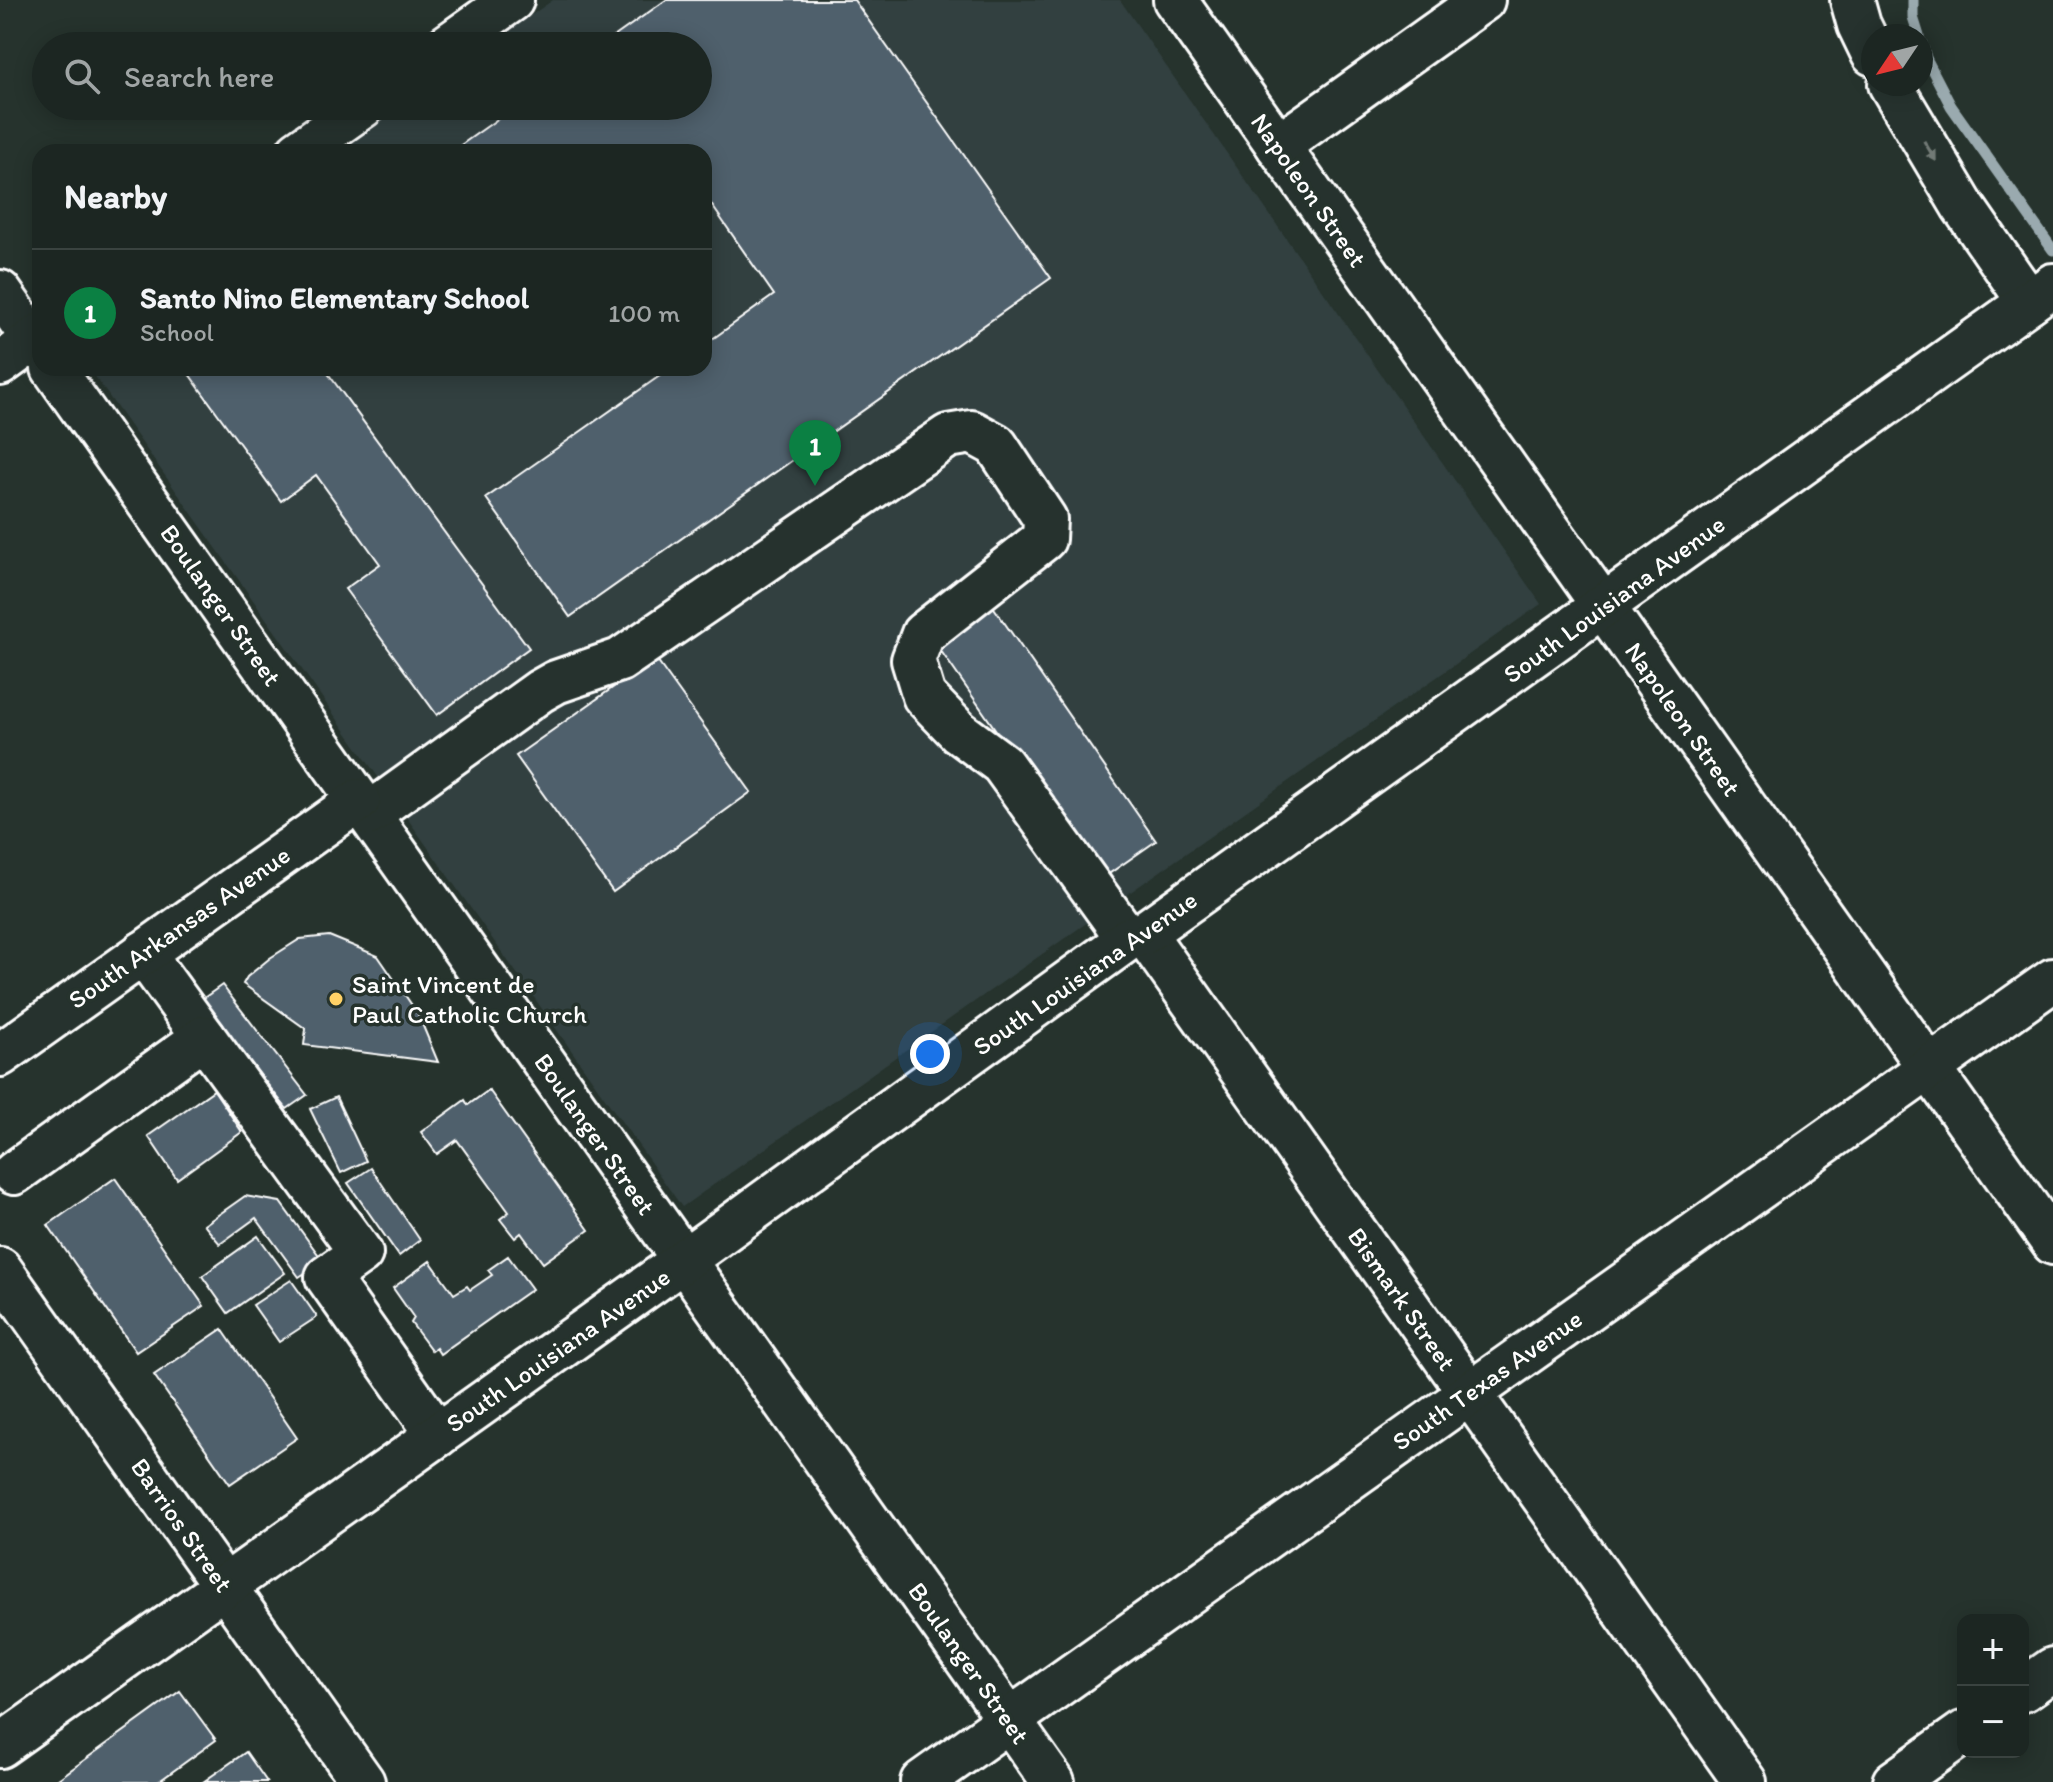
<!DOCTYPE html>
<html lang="en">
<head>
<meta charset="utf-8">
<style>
  body { margin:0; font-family:Itim,sans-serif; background:#29322f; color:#f1f3f6 }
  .controls { position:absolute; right:24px; bottom:24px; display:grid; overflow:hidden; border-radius:16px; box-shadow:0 4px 20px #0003 }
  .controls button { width:72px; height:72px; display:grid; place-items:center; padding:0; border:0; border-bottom:2px solid #3a4340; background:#1c2622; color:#f1f3f6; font:40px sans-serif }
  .compass { position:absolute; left:1861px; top:24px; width:72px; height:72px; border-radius:50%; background:#1c2622; box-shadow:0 4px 20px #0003; rotate:235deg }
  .you { position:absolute; left:930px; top:1054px; width:28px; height:28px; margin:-20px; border:6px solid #fff; border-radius:50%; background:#1a73e8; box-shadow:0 0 0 12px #1a73e833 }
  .badge { display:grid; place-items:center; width:52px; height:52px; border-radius:50%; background:#0b8043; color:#fff; font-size:26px; font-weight:700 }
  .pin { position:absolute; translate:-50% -66px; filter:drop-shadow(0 2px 4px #0008) }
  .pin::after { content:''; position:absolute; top:42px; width:28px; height:24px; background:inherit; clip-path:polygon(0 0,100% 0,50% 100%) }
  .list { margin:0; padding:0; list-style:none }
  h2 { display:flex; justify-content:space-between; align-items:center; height:104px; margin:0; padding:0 32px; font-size:34px }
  h2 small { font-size:26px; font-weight:400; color:#a0a5a5 }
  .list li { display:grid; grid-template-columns:52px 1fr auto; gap:24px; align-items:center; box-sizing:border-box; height:128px; padding:0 32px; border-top:2px solid #3a4340 }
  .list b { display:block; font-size:30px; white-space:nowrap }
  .list p { margin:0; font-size:26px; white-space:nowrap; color:#a0a5a5 }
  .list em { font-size:26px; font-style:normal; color:#a0a5a5 }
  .icon { flex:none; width:44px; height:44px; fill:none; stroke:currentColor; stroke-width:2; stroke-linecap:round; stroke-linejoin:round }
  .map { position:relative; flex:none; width:2053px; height:1782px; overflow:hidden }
  .search { position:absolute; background:#1c2622; box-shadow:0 4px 20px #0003; left:32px; top:32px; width:680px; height:88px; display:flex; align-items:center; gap:20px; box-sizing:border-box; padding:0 28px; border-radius:44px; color:#a0a5a5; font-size:30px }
  .panel { position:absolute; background:#1c2622; box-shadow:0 4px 20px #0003; left:32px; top:144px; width:680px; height:232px; border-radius:24px }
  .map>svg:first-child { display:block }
  .built { fill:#324040 }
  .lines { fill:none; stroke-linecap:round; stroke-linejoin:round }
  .stream { stroke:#9aaaaf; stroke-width:11 }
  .building { fill:#4f606c; stroke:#fff; stroke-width:2 }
  .minor-casing { stroke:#fff; stroke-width:48 }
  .minor { stroke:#26332d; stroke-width:42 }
  .oneway { fill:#727a76 }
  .poi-dot { fill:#ffd166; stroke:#26332d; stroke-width:3 }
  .labels { text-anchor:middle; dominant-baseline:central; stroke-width:7; stroke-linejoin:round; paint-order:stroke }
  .street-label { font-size:26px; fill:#fff; stroke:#26332d }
  .poi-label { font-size:26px; fill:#fff; stroke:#26332d; text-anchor:start }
</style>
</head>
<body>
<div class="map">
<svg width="2053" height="1782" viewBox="0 0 2053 1782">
  <rect width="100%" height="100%" fill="#26332d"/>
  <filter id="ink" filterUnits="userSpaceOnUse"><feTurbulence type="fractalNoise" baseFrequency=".0125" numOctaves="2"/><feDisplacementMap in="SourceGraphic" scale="16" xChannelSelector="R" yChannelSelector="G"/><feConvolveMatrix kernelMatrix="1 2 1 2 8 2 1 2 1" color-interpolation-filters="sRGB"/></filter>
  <g filter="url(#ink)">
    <polygon class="built" points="553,0 1120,0 1541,604 682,1207 89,368 704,368 704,152 334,152 400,106 698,106 698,46 487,46"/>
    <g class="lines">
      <g class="stream">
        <polyline points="1913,0 1913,17 1919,36"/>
        <polyline points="1921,42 1926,58 1951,106 2053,250"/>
      </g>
    </g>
    <g class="building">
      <polygon points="666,0 854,0 1051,278 570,617 486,498 671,368 704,368 704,345 774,295 704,194 704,152 451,152 516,106 698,106 698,46 601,46"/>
      <polygon points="198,368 324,368 529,648 437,715 345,589 380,564 316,475 281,501 189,374"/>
      <polygon points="990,602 1156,841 1100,880 934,641"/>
      <polygon points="655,658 751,792 613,892 516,756"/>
      <polygon points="329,936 378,956 418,1014 438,1062 304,1045 306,1029 243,984 247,977 270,958 300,939"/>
      <polygon points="222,985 307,1095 287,1109 201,1000"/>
      <polygon points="214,1090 242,1132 177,1179 148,1136"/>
      <polygon points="489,1090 589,1230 543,1263 521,1233 515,1238 500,1219 509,1212 457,1140 437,1154 421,1132 465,1100 468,1105"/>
      <polygon points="336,1097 366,1161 341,1173 310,1109"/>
      <polygon points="371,1168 420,1240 399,1256 348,1183"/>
      <polygon points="115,1178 204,1306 136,1352 48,1225"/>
      <polygon points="245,1196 280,1202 323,1261 299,1277 256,1218 220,1244 204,1225"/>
      <polygon points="258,1236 285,1273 228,1313 202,1276"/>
      <polygon points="508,1256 532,1289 440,1354 436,1348 432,1351 411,1323 414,1318 393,1288 430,1261 454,1294 467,1286 470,1290 492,1275 488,1270"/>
      <polygon points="291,1280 317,1317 279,1342 253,1305"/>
      <polygon points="222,1329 297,1438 230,1484 154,1375"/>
      <polygon points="180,1691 216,1740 158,1782 54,1782"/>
      <polygon points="246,1752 267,1782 203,1782"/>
    </g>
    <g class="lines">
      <g class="minor-casing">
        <g id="minor">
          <polyline points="1175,0 2053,1243"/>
          <polyline points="1852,0 1859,25 1873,54"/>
          <polyline points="447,46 512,0"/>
          <polyline points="1890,84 1962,205 2029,302"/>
          <polyline points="1278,146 1483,0"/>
          <polyline points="298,152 363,106"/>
          <polyline points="0,292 40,349"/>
          <polyline points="0,364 40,335"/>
          <polyline points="53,368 1053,1782"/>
          <polyline points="369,814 540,691 556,682 620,660 948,436 972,432 996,445 1045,519 1044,539 923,634 913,660 924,696 959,732 1002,764 1128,939"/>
          <polyline points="1144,933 1745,1782"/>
          <polyline points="143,953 204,1037"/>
          <polyline points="0,1055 359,800"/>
          <polyline points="14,1173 204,1037 361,1253 327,1277 438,1435"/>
          <polyline points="0,1269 363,1782"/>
          <polyline points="2023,1690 2053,1669"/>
          <polyline points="0,1746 684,1260 1128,939 1144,933 2053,285"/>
          <polyline points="922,1782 2053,980"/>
          <polyline points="1894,1782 1963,1733"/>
        </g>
      </g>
      <use href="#minor" class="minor"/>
    </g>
    <defs><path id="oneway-solid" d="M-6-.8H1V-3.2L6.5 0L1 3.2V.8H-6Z" transform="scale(2)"/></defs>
    <use class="oneway" href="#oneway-solid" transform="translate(1930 151) rotate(59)"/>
  </g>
  <circle class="poi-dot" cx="336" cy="999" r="8"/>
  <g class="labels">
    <g class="street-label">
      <text transform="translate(1309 190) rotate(55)">Napoleon Street</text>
      <text transform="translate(1614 599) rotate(-36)">South Louisiana Avenue</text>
      <text transform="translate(221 605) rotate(55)">Boulanger Street</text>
      <text transform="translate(1683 719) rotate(55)">Napoleon Street</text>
      <text transform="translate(179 927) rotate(-35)">South Arkansas Avenue</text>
      <text transform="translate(1085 973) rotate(-35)">South Louisiana Avenue</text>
      <text transform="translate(595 1134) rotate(55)">Boulanger Street</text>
      <text transform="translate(1402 1299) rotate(55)">Bismark Street</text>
      <text transform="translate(558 1350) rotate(-35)">South Louisiana Avenue</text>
      <text transform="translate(1487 1380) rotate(-35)">South Texas Avenue</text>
      <text transform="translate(182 1525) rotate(55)">Barrios Street</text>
      <text transform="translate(969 1663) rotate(55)">Boulanger Street</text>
    </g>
    <g class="poi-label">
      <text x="352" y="984">Saint Vincent de<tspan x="352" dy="30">Paul Catholic Church</tspan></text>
    </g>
  </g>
</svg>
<div class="controls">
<button>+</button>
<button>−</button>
</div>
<svg class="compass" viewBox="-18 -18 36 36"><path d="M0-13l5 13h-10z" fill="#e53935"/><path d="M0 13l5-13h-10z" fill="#a0a5a5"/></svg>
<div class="you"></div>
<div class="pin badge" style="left:815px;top:486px">1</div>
<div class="search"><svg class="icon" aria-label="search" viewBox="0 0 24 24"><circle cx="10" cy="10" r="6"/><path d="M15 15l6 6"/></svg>Search here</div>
<section class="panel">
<h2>Nearby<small></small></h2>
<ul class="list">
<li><span class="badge">1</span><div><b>Santo Nino Elementary School</b><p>School</p></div><em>100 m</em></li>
</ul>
</section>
</div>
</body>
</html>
